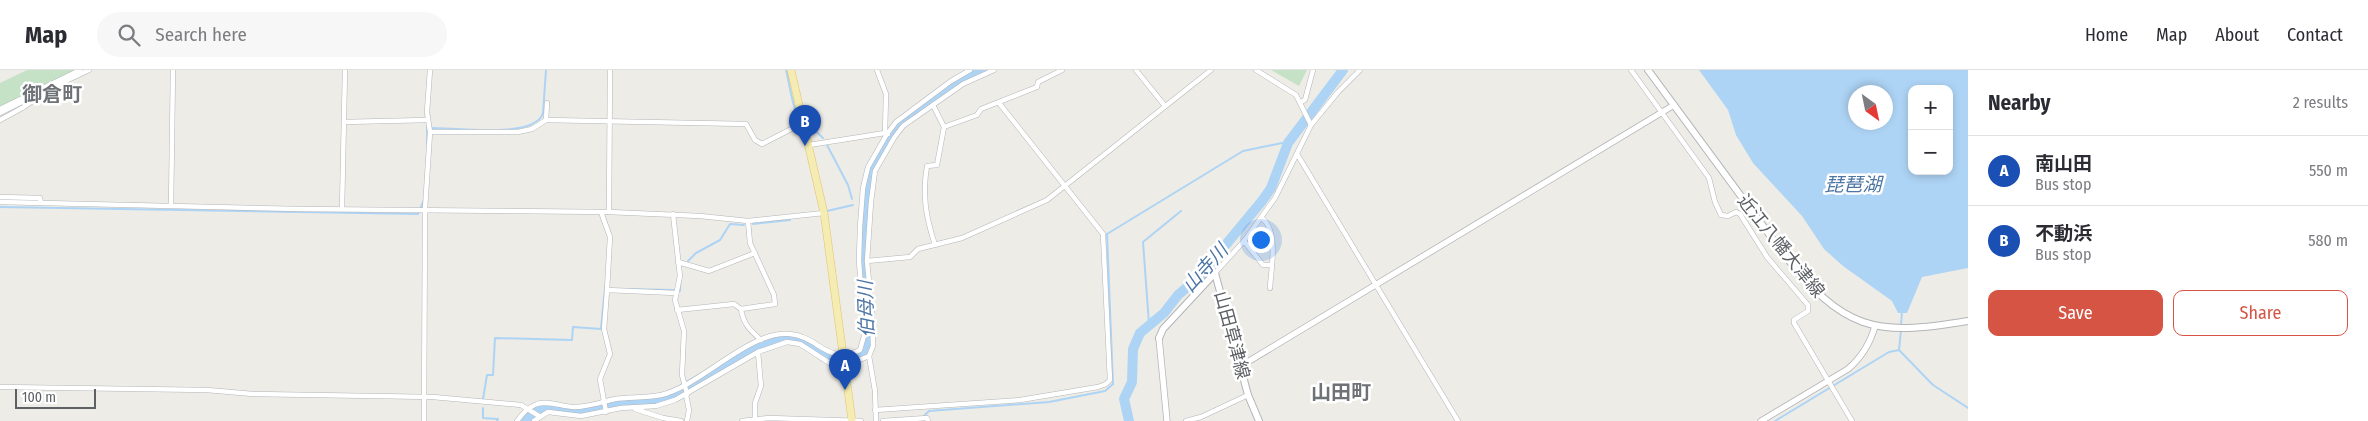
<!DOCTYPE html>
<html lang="en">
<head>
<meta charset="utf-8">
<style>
  body { margin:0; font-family:"Fira Sans Condensed","Noto Sans JP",sans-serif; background:#f7f7f7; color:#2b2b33 }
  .controls { position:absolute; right:15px; top:15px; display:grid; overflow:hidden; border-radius:10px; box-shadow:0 2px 8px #0003 }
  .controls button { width:45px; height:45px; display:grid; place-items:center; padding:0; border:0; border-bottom:1px solid #e1e1e2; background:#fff; color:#2b2b33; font:25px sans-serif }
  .compass { position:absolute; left:1848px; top:15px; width:45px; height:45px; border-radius:50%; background:#fff; box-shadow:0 2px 8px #0003; rotate:147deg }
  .scale { position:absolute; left:15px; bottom:12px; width:81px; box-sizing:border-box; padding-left:5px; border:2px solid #5d6064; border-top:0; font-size:14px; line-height:18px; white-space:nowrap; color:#5d6064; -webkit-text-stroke:4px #fff; paint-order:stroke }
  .you { position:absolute; left:1260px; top:169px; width:18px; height:18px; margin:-12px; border:4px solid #fff; border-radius:50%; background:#1a73e8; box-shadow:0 0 0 8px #1a73e833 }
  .badge { display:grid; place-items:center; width:32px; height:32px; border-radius:50%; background:#d55444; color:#fff; font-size:16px; font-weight:700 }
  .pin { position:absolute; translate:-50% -41px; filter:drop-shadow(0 1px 2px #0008) }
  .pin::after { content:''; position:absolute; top:26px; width:18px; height:15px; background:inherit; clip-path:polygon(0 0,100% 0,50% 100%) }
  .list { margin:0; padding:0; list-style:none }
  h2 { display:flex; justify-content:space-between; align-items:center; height:65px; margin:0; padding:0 20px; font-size:21px }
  h2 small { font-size:16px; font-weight:400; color:#7c7c81 }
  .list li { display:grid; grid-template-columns:32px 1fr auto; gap:15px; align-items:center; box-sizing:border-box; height:70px; padding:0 20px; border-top:1px solid #e1e1e2 }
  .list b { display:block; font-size:19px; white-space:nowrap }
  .list p { margin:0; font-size:16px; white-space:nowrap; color:#7c7c81 }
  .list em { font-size:16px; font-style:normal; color:#7c7c81 }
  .actions { display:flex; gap:10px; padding:15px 20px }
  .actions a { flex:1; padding:11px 0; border:1px solid #d55444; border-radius:10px; text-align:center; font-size:18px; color:#d55444 }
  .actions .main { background:#d55444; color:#fff }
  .icon { flex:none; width:28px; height:28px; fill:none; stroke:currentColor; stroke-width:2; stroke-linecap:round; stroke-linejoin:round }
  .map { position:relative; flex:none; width:1968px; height:351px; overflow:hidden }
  header { display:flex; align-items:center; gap:30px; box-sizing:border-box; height:70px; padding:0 25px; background:#fff; border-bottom:1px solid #e1e1e2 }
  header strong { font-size:24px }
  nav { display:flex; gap:28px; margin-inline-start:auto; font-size:18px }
  .search { width:350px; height:45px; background:#f7f7f7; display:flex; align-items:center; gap:12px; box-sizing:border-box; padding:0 18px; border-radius:28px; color:#7c7c81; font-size:19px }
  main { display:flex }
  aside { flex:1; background:#fff }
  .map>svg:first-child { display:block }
  .green { fill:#c5e2c6 }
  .water { fill:#aed4f5; fill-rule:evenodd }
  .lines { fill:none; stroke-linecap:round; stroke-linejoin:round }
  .stream { stroke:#aed4f5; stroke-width:2 }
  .river { stroke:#aed4f5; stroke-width:10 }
  .minor-casing { stroke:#b3b5b9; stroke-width:5.5 }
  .tertiary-casing { stroke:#b3b5b9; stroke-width:7 }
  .secondary-casing { stroke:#b2b4b8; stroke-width:8 }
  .primary-casing { stroke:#e1c36b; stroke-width:8 }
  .minor { stroke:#fff; stroke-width:4.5 }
  .tertiary { stroke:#fff; stroke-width:5.5 }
  .secondary { stroke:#fff; stroke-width:6 }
  .primary { stroke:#f5ecb3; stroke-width:7 }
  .labels { text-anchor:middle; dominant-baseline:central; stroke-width:5; stroke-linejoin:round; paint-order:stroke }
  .street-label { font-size:18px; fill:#5d6064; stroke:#fff }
  .water-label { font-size:19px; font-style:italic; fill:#4d76a5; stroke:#fff }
  .quarter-label { font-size:20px; font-weight:bold; fill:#6e7276; stroke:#fff }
</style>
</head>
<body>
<header>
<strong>Map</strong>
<div class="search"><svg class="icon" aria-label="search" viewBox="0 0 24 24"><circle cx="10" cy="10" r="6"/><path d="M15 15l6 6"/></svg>Search here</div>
<nav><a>Home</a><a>Map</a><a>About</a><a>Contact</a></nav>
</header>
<main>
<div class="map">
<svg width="1968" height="351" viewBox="0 0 1968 351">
  <rect width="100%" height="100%" fill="#eeece6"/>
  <g class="green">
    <polygon points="27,0 75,0 0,37 0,13"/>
    <polygon points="1271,0 1307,0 1299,16"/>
  </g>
  <path class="water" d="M1699 0H1968V198L1922 207 1907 243H1898L1892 231 1843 196 1824 179 1802 146 1753 93 1736 65 1728 40ZM1912 19H1949V101H1912ZM1886 22V52H1856V22Z"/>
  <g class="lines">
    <g class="stream">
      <path d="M786 0C790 16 791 30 797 45"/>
      <polyline points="807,53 823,68"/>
      <path d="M427 73V58C451 57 535 70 543 43L546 0"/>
      <polyline points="827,75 848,115 852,129"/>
      <polyline points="0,137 418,144 424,130"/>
      <polyline points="827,141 853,135"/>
      <polyline points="753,154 790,150"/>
      <polyline points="688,191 696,183 720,170 730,154 744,155"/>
      <polyline points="621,219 674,220"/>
      <polyline points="680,221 681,198"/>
      <polyline points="1149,254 1143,172 1181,141"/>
      <polyline points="1901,255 1902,242"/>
      <polyline points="1899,280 1901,260"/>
      <polyline points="1899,280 1933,315 1968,338"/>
      <polyline points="483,329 487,305 493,305 495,268 572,270 573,257 601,259 605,218"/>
      <polyline points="483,338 483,348 498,349 497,351"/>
      <polyline points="925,351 924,346 929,341 1049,332 1105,321 1113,314 1107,164 1243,81 1282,73 1288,75"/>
      <polyline points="1775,351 1889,282 1899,280"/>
    </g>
    <g class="river">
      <polyline points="524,351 543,337 578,342 613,335 665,329 751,279 785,269 801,270 824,287 839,291 861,285 868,275 864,193 867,119 872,98 897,56 960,10 982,0"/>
      <polyline points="1129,351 1124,329 1132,312 1133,279 1140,263 1164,243 1178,225 1199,207 1262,131 1271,118 1288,73 1343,0"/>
    </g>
    <g class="minor-casing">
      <g id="minor">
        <polyline points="877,0 886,24 885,63"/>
        <polyline points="1136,0 1165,36"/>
        <polyline points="1256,0 1296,25 1311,55"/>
        <polyline points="1631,0 1709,108 1715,132 1721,145 1728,146 1736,142 1740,144 1767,187 1808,235 1808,241 1794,250 1794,253 1852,351"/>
        <polyline points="1301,32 1305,30 1313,0"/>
        <path d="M933 35 944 57 937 95 927 96C922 126 926 147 935 175"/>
        <polyline points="0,39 80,0"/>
        <polyline points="0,43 22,32"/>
        <polyline points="0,50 24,37 53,17 89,0"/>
        <polyline points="546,50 746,54 755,70 762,74 803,53"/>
        <polyline points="344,52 427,50"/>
        <polyline points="944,57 977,45 981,39 1037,17 1038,12 1062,0"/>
        <polyline points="430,62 518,62 532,59 546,50 547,33"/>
        <polyline points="809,75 885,63 888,64"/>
        <polyline points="1297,84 1458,351"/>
        <polyline points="0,127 40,128 41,133"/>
        <polyline points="0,132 299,139 609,142 700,146 748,151 824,143"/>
        <polyline points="171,136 173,0"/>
        <polyline points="342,139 345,0"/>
        <polyline points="601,142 610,167 607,220"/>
        <polyline points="609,142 610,0"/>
        <polyline points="673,144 680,206 675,230 684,261 682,305 687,324"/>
        <path d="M1262 148C1279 162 1271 198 1270 218"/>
        <polyline points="1244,171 1263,195 1271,195"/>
        <polyline points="867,191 910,187 918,179 962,168 1047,130 1211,0"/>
        <polyline points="678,192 709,201 755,183"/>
        <polyline points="1215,203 1244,171 1275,128 1311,55 1338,22 1360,0"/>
        <polyline points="741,239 775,234 774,225 750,173 748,151"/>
        <path d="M677 240 734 234 741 239C743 254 751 261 761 270"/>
        <polyline points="869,286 875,321 876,351"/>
        <polyline points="0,317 207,320 253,324 433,327 521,335 539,346"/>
        <polyline points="686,325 689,340 687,351"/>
        <polyline points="634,337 635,339 663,348 681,351"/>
        <polyline points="875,340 1020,330 1098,317 1106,314 1110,310 1103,164 999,33"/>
        <polyline points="606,342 600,309 610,284 604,259 607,220 676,223"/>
        <polyline points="755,349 755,333 761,316 758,282"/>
        <polyline points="424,351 425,139 430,62 427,42 430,0"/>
        <path d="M517 351C522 344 529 337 537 334 549 330 562 337 574 337 588 337 602 332 615 329 630 327 646 328 661 325 701 316 749 260 790 264 818 266 828 296 860 280L864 266 859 190 860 157 863 118 868 97 887 64 896 52 951 11 970 0"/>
        <polyline points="534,351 548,342 581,346 621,338 656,336 675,330 758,282 787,272 800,274 831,294 845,296 869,286 873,276 872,244 867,191 871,132 875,101 894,68 903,56 963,14 994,0"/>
        <polyline points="742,351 769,348 861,351"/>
        <polyline points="883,351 927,348 928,351"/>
        <polyline points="1186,351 1201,347 1248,325"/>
      </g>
    </g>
    <g class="tertiary-casing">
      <g id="tertiary">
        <polyline points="1159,268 1167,351"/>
        <polyline points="1241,296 1674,35"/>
        <path d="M1761 351 1848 299C1862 287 1870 274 1875 256"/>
      </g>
    </g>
    <g class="secondary-casing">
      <g id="secondary">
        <path d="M1648 0 1783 183C1843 260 1874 267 1968 251"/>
        <polyline points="1215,203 1248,325 1259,351"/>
        <polyline points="1159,268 1163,259 1215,203"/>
      </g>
    </g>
    <g class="primary-casing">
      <polyline id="primary" points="791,0 824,143 852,351"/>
    </g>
    <use href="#minor" class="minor"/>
    <use href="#tertiary" class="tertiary"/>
    <use href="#secondary" class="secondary"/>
    <use href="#primary" class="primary"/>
  </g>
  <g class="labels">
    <g class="street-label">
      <text transform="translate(1781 176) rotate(51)">近江八幡大津線</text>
      <text transform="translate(1232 265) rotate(75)">山田草津線</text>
    </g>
    <g class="water-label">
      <text x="1853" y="114">琵琶湖</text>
      <text transform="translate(1205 198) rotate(-48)">山寺川</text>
      <text transform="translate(866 239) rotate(-92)">伯母川</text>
    </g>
    <g class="quarter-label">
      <text x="52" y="24">御倉町</text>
      <text x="1341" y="322">山田町</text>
    </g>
  </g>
</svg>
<div class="controls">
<button>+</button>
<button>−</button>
</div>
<svg class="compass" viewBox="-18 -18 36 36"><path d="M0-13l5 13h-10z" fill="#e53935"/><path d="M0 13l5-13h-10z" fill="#7c7c81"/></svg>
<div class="scale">100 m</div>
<div class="you"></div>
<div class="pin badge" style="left:845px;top:320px;background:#1a4fb4">A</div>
<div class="pin badge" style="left:805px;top:76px;background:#1a4fb4">B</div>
</div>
<aside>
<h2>Nearby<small>2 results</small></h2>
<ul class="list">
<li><span class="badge" style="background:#1a4fb4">A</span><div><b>南山田</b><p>Bus stop</p></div><em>550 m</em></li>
<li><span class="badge" style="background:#1a4fb4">B</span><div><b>不動浜</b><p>Bus stop</p></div><em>580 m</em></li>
</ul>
<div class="actions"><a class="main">Save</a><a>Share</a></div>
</aside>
</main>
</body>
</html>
